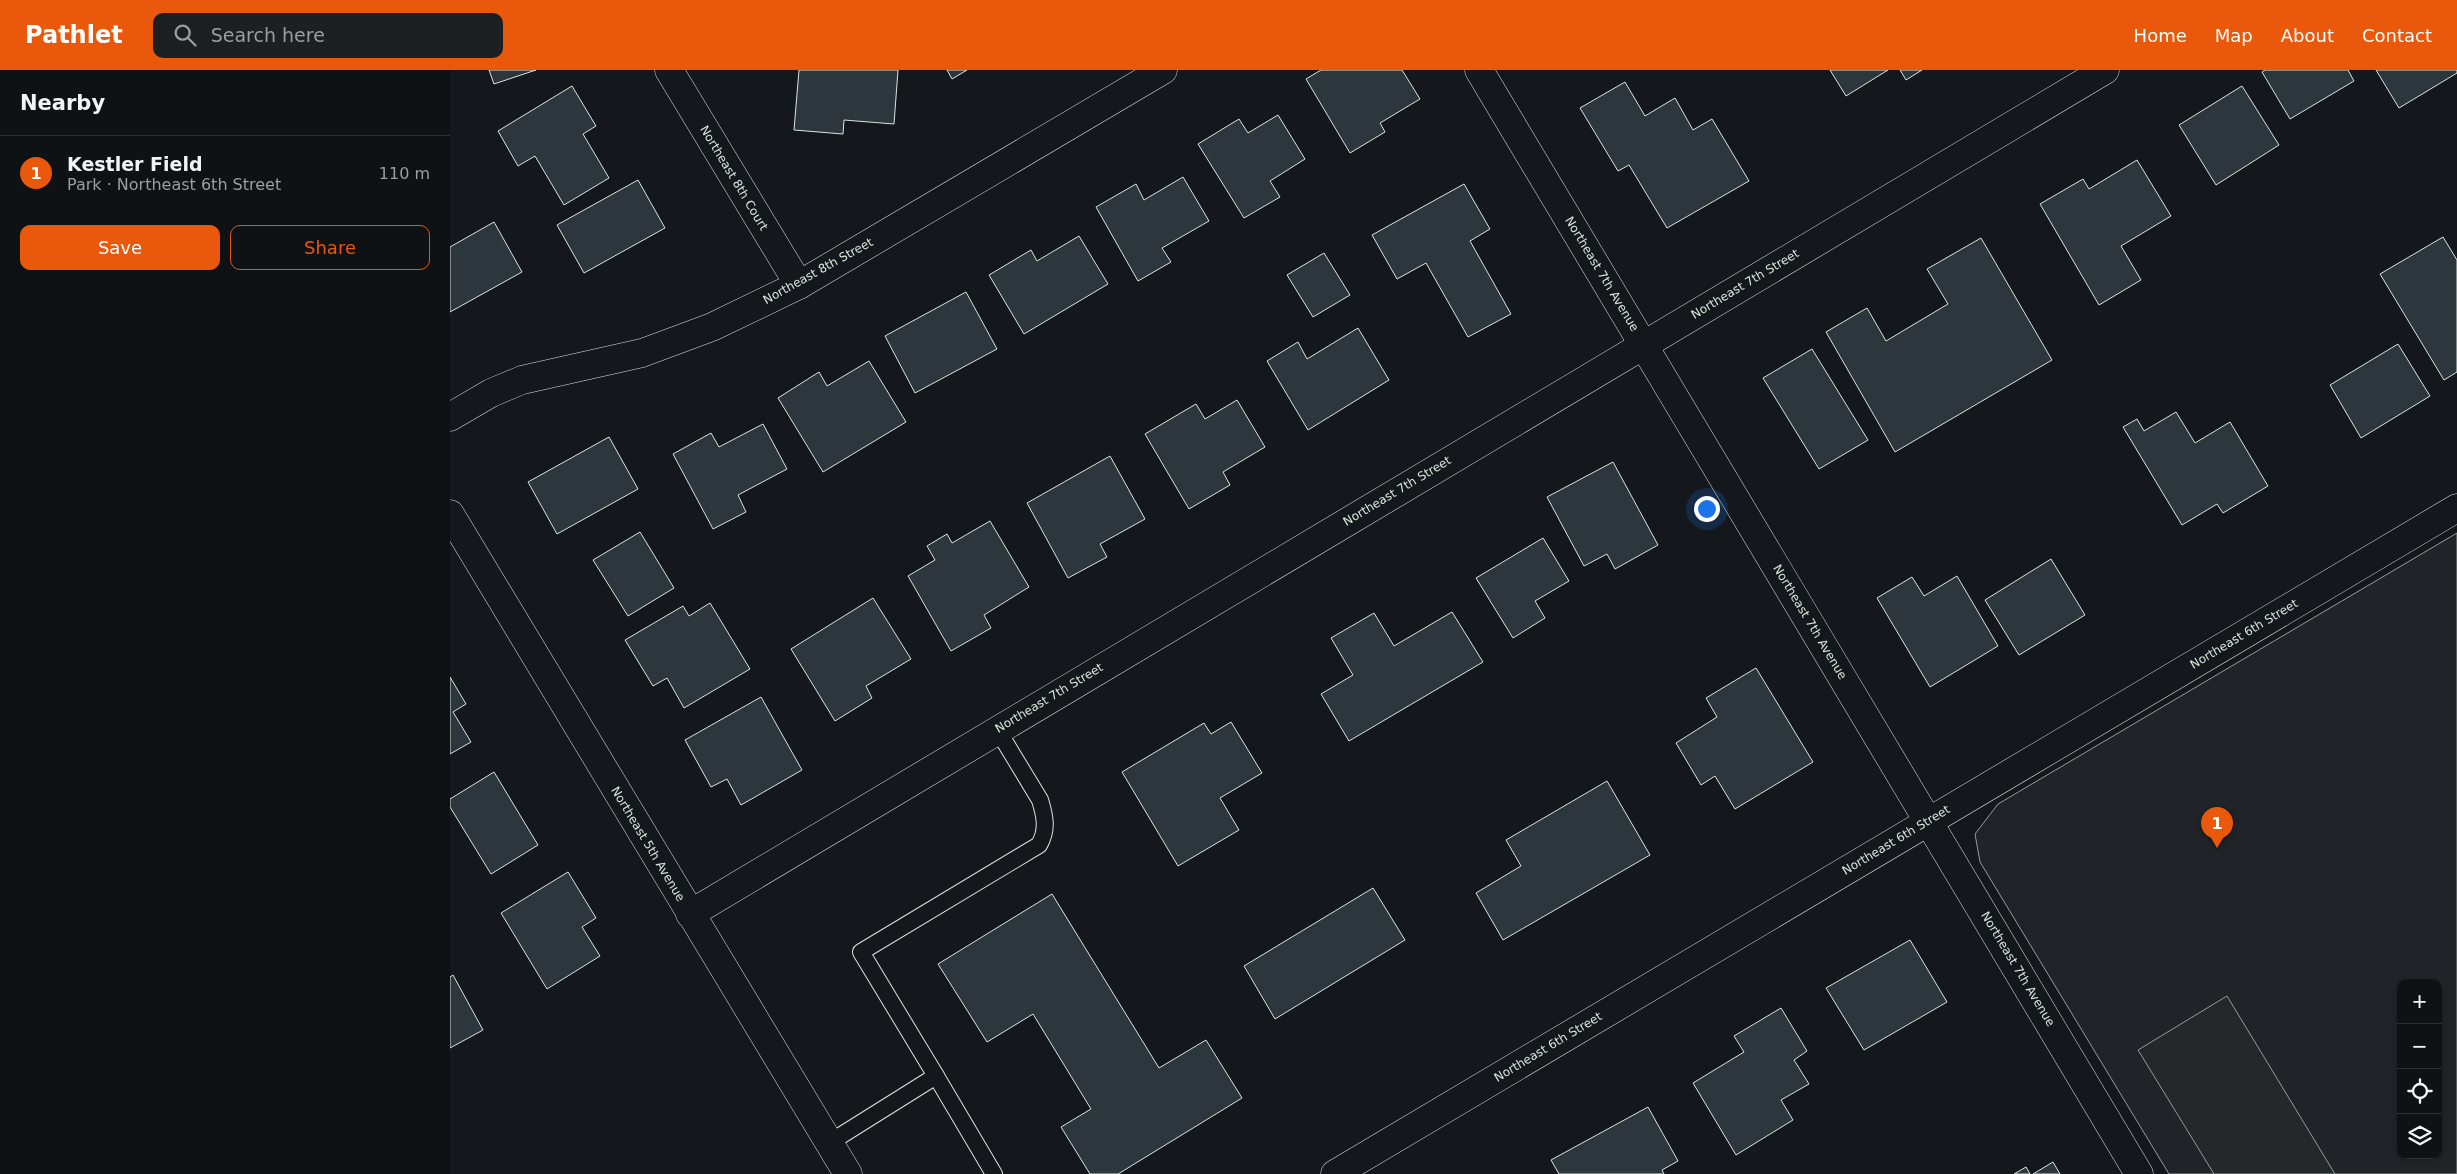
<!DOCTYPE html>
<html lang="en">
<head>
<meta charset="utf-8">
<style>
  body { margin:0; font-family:"DejaVu Sans",sans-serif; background:#1d2022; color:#f1f3f6 }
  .controls { position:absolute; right:15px; bottom:15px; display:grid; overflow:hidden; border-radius:10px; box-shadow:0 1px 4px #0004 }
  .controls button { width:45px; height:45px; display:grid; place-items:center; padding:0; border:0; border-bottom:1px solid #2f3234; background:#0f1215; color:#f1f3f6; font:25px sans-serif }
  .you { position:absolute; left:1256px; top:438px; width:18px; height:18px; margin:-12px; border:4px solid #fff; border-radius:50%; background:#1a73e8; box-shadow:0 0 0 8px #1a73e833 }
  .badge { display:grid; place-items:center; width:32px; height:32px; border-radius:50%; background:#ea580c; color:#fff; font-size:16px; font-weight:700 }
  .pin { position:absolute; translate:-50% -41px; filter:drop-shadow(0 1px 2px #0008) }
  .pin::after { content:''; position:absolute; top:26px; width:18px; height:15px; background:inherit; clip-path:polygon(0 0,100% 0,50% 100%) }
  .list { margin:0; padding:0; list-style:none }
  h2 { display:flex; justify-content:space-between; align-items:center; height:65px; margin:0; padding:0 20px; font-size:21px }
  h2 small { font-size:16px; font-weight:400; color:#9b9ea0 }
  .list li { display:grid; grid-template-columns:32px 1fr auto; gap:15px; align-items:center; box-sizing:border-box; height:75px; padding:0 20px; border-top:1px solid #2f3234 }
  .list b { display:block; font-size:19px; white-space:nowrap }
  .list p { margin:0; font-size:16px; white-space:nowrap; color:#9b9ea0 }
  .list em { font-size:16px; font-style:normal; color:#9b9ea0 }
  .actions { display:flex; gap:10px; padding:15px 20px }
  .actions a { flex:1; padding:11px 0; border:1px solid #ea580c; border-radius:10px; text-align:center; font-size:18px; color:#ea580c }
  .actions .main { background:#ea580c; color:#fff }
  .icon { flex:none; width:28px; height:28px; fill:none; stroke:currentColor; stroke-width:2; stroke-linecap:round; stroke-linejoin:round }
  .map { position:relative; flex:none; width:2007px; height:1104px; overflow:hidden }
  header { display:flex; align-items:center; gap:30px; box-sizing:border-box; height:70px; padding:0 25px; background:#ea580c; color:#fff }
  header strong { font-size:24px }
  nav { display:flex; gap:28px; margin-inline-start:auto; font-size:18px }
  .search { width:350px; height:45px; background:#1d2022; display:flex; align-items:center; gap:12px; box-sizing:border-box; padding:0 18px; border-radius:10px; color:#9b9ea0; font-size:19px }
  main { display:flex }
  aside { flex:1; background:#0f1215 }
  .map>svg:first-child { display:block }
  .green { fill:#202428; stroke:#939e99; fill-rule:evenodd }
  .parking { fill:#24282b; stroke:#939e99 }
  .building { fill:#2c363c; stroke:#d8e6dc }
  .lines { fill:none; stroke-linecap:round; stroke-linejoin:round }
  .service-casing { stroke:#d8e6dc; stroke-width:18 }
  .minor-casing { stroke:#d8e6dc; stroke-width:29 }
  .tertiary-casing { stroke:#d8e6dc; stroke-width:29 }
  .service { stroke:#14181c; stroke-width:16 }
  .minor { stroke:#14181c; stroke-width:28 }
  .tertiary { stroke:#14181c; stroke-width:28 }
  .labels { text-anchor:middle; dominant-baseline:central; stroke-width:4; stroke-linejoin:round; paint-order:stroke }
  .street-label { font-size:12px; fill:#d8e6dc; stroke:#14181c }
</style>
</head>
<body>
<header>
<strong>Pathlet</strong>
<div class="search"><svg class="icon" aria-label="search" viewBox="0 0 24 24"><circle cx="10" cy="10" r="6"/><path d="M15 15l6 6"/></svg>Search here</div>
<nav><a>Home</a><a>Map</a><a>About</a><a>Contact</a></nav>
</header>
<main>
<aside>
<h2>Nearby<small></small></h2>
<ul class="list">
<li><span class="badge">1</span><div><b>Kestler Field</b><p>Park · Northeast 6th Street</p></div><em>110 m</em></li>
</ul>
<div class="actions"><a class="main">Save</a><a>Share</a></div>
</aside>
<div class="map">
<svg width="2007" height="1104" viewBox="0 0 2007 1104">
  <rect width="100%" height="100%" fill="#14181c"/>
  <path class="green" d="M2007 463V1104H1719L1530 792 1525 764 1548 734ZM1951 913H1988V1085H1951Z"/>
  <polygon class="parking" points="1777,926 1885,1104 1764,1104 1688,980"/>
  <g class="building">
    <polygon points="39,0 86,0 44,14"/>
    <polygon points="349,0 448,0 444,54 394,50 393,64 344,60"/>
    <polygon points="497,0 517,0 502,9"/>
    <polygon points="871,0 952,0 970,29 930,53 935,62 900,83 856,9"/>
    <polygon points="1380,0 1438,0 1396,26"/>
    <polygon points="1450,0 1472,0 1456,10"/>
    <polygon points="1815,0 1898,0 1904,11 1840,49 1812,2"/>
    <polygon points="1926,0 2007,0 2007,3 1949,38"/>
    <polygon points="1175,12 1195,46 1225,28 1243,60 1262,49 1299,111 1217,158 1179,95 1168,101 1130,38"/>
    <polygon points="122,16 146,56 133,64 159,108 114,135 85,86 68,96 48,61"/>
    <polygon points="1792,16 1829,75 1766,115 1729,55"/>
    <polygon points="828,45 855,89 820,111 830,127 794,148 748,74 789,49 798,63"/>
    <polygon points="1687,90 1721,146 1671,176 1691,210 1649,235 1590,134 1633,109 1639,119"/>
    <polygon points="733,107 759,151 712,178 721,192 688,211 646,137 686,114 694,130"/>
    <polygon points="188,110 215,158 134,203 107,155"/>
    <polygon points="1014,114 1040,159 1020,171 1061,244 1018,267 976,193 947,209 922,165"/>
    <polygon points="44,152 72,202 0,242 0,177"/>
    <polygon points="629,166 658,214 574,264 539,205 581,180 587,191"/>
    <polygon points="1993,167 2007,190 2007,302 1994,310 1930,204"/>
    <polygon points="1531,168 1602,290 1445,382 1376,262 1417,238 1436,271 1498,234 1477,199"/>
    <polygon points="874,183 900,225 863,247 837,205"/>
    <polygon points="516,222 547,279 465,323 435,266"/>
    <polygon points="908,258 939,310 858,360 817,291 848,272 857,289"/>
    <polygon points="1948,274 1980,326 1911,368 1880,315"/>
    <polygon points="1362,279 1418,370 1369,399 1313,308"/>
    <polygon points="419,291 456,352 373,402 328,328 369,302 377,316"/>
    <polygon points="787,330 815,377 773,402 780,415 739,439 695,364 746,334 755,349"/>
    <polygon points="1726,342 1745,373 1780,352 1818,416 1773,443 1767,434 1732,455 1673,357 1687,349 1694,361"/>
    <polygon points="313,354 337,399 288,425 296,442 263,459 223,384 261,363 269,377"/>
    <polygon points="159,367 188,419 107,464 78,412"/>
    <polygon points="660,386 695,449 650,474 657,487 618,508 577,433"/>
    <polygon points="1163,392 1208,475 1165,499 1157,484 1134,496 1097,427"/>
    <polygon points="540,451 579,517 534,545 541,558 501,581 458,506 485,490 477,476 497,464 502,473"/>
    <polygon points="190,462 224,518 178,546 143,490"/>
    <polygon points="1093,468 1119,511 1085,531 1095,548 1063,568 1026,508"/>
    <polygon points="1601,489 1635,545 1569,585 1535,530"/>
    <polygon points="1507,506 1548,576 1480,617 1427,528 1462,507 1474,526"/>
    <polygon points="423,528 461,589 416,616 422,628 385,651 341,579"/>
    <polygon points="260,533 300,599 234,638 217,608 203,616 175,570 233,536 239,546"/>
    <polygon points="1002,542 1033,592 899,671 871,624 903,605 881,568 924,543 944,576"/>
    <polygon points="1306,598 1363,692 1285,739 1265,706 1251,715 1226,673 1267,647 1256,628"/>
    <polygon points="0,607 16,634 3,642 21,672 0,684"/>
    <polygon points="311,627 352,700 291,735 277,709 261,717 235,670"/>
    <polygon points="781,652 812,703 770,728 789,760 728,796 672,702 754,653 761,664"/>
    <polygon points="44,702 88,775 41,804 0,737 0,729"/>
    <polygon points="1157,711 1200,785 1053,870 1026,823 1071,796 1056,770"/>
    <polygon points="118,802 146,848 132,857 150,886 97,919 51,843"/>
    <polygon points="923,818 955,870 825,949 794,896"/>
    <polygon points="602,824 709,998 756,970 792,1028 668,1104 640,1104 611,1057 641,1039 583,944 537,972 488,894"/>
    <polygon points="1460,870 1497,932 1414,980 1376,918"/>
    <polygon points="3,905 33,960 0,978 0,907"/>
    <polygon points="1331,938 1357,981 1344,990 1359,1014 1331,1030 1343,1050 1286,1085 1243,1013 1294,982 1284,966"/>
    <polygon points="1198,1037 1228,1091 1212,1100 1214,1104 1109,1104 1101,1090"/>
    <polygon points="1603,1092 1610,1104 1583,1104"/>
    <polygon points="1576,1097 1580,1104 1564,1104"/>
  </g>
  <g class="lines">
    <g class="service-casing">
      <g id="service">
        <polyline points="486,1006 544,1104"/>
        <path d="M379 1073 486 1006 411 882 589 775C598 760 595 746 590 730L547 659"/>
      </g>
    </g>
    <g class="minor-casing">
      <g id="minor">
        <polyline points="219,0 349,215"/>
        <polyline points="1029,0 1689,1104"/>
        <polyline points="0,347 41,323 72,310 192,283 262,257 349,215 713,0"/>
        <polyline points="240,844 1655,0"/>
        <polyline points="885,1104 2007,438"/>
      </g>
    </g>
    <g class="tertiary-casing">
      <polyline id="tertiary" points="0,444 398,1104"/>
    </g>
    <use href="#service" class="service"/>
    <use href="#minor" class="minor"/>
    <use href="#tertiary" class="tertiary"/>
  </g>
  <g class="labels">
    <g class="street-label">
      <text transform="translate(284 108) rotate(59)">Northeast 8th Court</text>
      <text transform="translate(368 201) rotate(-29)">Northeast 8th Street</text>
      <text transform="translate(1152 204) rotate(59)">Northeast 7th Avenue</text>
      <text transform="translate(1295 214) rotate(-31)">Northeast 7th Street</text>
      <text transform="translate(947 421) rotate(-31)">Northeast 7th Street</text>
      <text transform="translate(1360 552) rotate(59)">Northeast 7th Avenue</text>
      <text transform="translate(1794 564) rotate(-31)">Northeast 6th Street</text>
      <text transform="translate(599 628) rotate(-31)">Northeast 7th Street</text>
      <text transform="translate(1446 770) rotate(-31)">Northeast 6th Street</text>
      <text transform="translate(198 774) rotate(59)">Northeast 5th Avenue</text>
      <text transform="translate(1568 899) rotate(59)">Northeast 7th Avenue</text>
      <text transform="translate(1098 977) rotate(-31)">Northeast 6th Street</text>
    </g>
  </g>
</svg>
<div class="controls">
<button>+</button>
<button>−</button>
<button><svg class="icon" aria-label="locate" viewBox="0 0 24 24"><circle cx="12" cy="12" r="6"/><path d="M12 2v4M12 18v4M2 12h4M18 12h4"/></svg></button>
<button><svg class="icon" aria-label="layers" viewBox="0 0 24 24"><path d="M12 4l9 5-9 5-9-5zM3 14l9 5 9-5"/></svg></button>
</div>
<div class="you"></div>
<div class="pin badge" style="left:1767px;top:778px">1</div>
</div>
</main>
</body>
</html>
